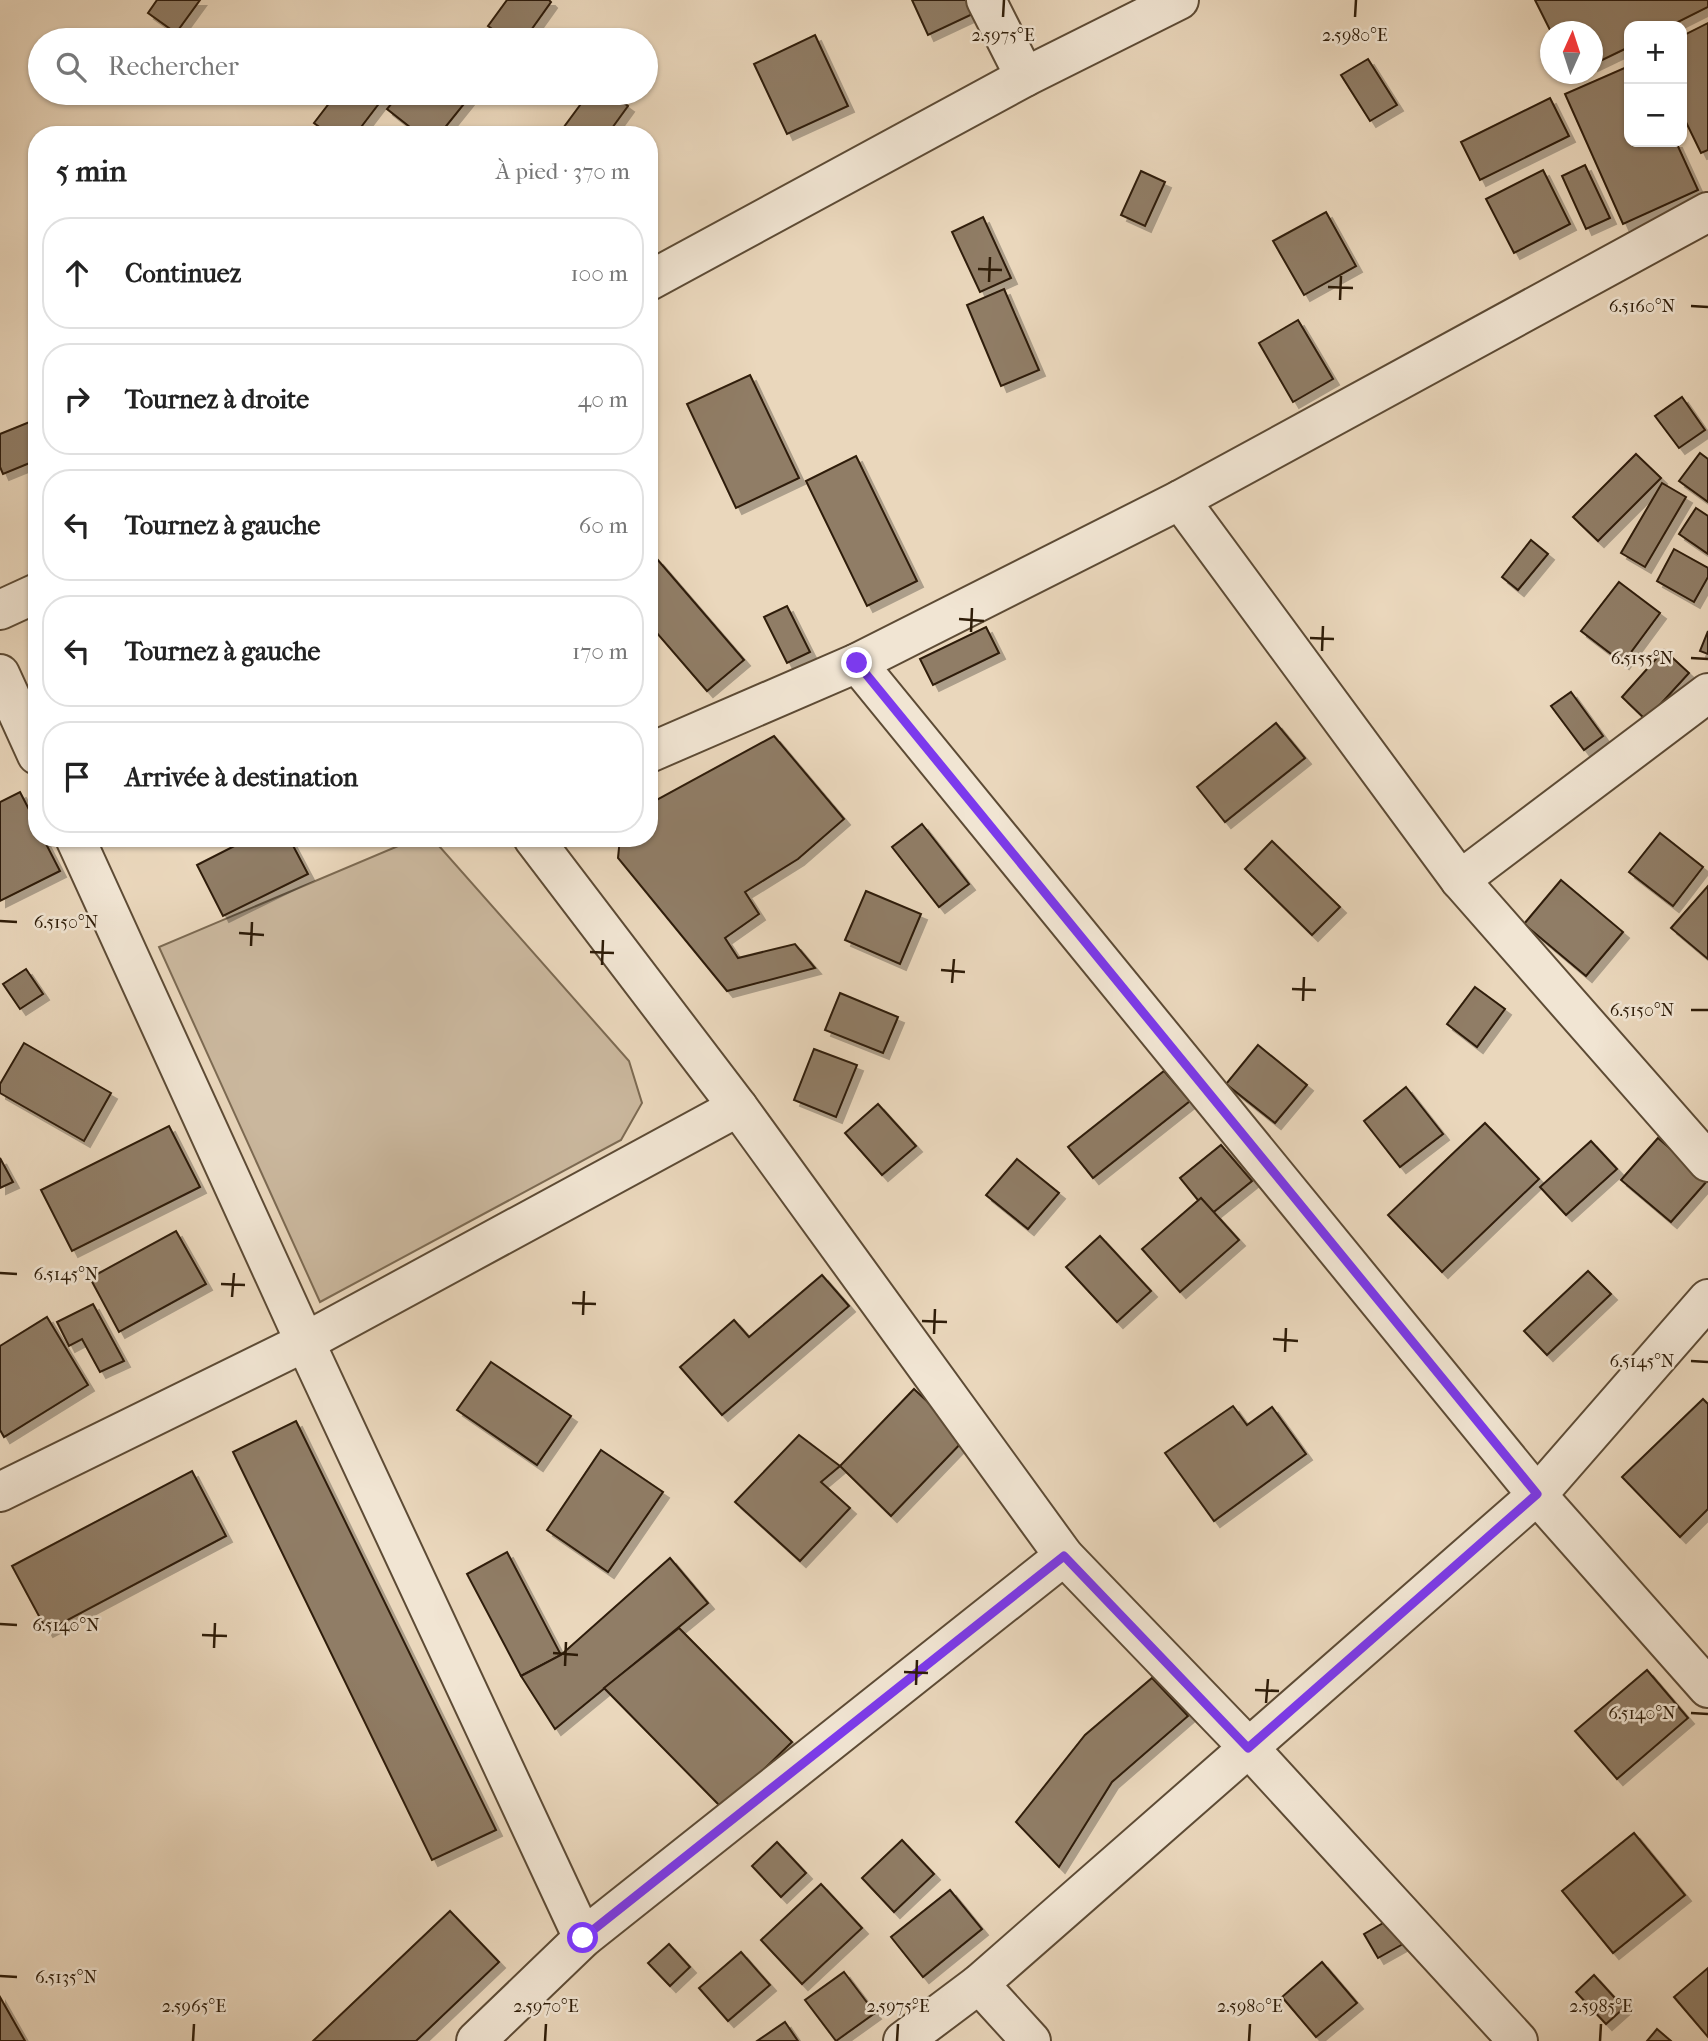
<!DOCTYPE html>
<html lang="fr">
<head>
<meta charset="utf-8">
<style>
  body { margin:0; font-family:"IM FELL French Canon",serif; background:#f6f6f6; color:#222 }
  .controls { position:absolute; right:21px; top:21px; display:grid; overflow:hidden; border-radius:14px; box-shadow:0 2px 5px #0004 }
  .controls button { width:63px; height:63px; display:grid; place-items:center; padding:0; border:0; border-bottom:2px solid #e0e0e0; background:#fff; color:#222; font:35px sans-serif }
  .compass { position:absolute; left:1540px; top:21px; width:63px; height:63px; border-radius:50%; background:#fff; box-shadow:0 2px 5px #0004; rotate:3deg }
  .stop { position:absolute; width:21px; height:21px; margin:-16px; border:5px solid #7c3aed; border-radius:50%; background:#fff }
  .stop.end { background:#7c3aed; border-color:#fff; box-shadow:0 2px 7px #0008 }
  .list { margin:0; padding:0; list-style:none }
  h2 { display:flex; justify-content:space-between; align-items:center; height:91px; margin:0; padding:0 28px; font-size:30px }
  h2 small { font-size:23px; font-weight:400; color:#767676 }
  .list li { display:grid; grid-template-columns:46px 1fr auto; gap:21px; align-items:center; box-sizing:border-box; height:112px; margin:0 14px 14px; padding:0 14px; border:2px solid #e0e0e0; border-radius:28px }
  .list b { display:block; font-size:26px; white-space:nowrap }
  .list em { font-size:23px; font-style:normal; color:#767676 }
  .icon { flex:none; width:38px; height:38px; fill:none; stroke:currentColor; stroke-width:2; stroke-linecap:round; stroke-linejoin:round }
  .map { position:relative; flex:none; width:1708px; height:2041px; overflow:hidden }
  .search { position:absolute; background:#fff; box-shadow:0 2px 5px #0004; left:28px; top:28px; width:630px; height:77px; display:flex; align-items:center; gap:18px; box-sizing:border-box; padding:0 24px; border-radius:38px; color:#767676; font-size:26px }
  .panel { position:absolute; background:#fff; box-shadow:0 2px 5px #0004; left:28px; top:126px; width:630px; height:721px; border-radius:28px }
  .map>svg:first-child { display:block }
  .green { fill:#cab79d; stroke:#7c6a52; stroke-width:2 }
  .building { fill:#907d66; stroke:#2e1c08; stroke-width:2; filter:url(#shadow) }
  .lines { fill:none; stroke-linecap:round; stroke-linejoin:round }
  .minor-casing { stroke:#5d4b35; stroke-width:42 }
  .minor { stroke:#f1e5d3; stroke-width:38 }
  .route { stroke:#7c3aed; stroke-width:9 }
  .ticks { fill:none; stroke:#2e1c08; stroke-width:2.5 }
  .ticks-label { font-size:18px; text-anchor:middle; fill:#2e1c08; stroke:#f1e5d3; stroke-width:5; stroke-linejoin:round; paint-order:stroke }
</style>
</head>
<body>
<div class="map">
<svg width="1708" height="2041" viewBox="0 0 1708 2041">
  <defs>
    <filter id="shadow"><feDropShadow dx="6" dy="6" stdDeviation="0" flood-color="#0004"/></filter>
  </defs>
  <rect width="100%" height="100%" fill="#ead7bc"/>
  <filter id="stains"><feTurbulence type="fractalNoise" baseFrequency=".00286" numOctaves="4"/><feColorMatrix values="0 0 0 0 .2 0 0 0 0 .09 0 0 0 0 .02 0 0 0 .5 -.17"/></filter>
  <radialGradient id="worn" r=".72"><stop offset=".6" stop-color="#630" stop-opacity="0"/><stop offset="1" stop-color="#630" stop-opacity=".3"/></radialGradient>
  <polygon class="green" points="417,838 432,838 629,1061 642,1103 621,1140 320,1302 159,947"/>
  <g class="building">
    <polygon points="157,0 200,0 176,33 148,13"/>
    <polygon points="507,0 549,0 551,2 524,40 508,40 488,26"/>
    <polygon points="912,0 974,0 979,11 928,35"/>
    <polygon points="1535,0 1708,0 1708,7 1670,26 1629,26 1629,47 1592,65 1592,32 1551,32"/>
    <polygon points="1708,23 1708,150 1701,153 1682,114 1682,36"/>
    <polygon points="815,35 848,106 787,134 754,64"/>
    <polygon points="1368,59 1397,105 1370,121 1341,75"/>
    <polygon points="1629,66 1629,142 1676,142 1698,190 1623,224 1565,94"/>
    <polygon points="337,93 387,93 355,135 330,135 314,123"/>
    <polygon points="400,93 460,93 468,99 439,135 420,135 387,109"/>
    <polygon points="589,93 610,93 628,106 607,135 558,135"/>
    <polygon points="1550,98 1569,136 1480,180 1461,142"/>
    <polygon points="1585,165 1610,218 1586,229 1562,176"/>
    <polygon points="1543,170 1570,224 1514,253 1486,199"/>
    <polygon points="1141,171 1165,182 1145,226 1121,215"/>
    <polygon points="1326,212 1356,266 1304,295 1273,241"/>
    <polygon points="983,217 1011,278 980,292 952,232"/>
    <polygon points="1004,289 1039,370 1001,386 967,305"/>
    <polygon points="1298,320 1333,379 1293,402 1259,343"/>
    <polygon points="750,375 799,478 736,508 687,404"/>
    <polygon points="1682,397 1705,430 1679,448 1655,416"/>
    <polygon points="37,419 37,460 3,474 0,467 0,434"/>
    <polygon points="1700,453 1708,459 1708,502 1679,481"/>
    <polygon points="1636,454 1661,478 1598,541 1573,517"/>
    <polygon points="856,456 917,581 867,606 806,481"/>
    <polygon points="1662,483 1686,497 1645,567 1621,553"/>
    <polygon points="1696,508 1708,516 1708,554 1679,534"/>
    <polygon points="1531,540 1548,554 1518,590 1502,577"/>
    <polygon points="1674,549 1708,568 1708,577 1694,602 1657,581"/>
    <polygon points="657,559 744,660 707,691 649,624 649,565"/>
    <polygon points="1619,582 1660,613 1623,663 1581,631"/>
    <polygon points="787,606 810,652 787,663 764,617"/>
    <polygon points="986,627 999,653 933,685 920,659"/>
    <polygon points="1708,631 1708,654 1700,651"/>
    <polygon points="1664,650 1689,673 1646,720 1622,697"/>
    <polygon points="1571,692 1603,736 1584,750 1551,706"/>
    <polygon points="1276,723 1305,758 1225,822 1197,787"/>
    <polygon points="774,736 844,819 798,859 745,892 759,914 725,938 738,958 795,944 815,968 727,991 618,858 620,838 649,838 649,804"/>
    <polygon points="20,792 37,825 37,838 43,838 60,871 0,901 0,802"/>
    <polygon points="922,824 969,884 939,907 892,847"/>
    <polygon points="1660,833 1703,867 1673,906 1629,872"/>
    <polygon points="250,838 289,838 308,874 223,916 197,865"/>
    <polygon points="1272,841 1340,907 1312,935 1245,869"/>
    <polygon points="1561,880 1623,932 1586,976 1524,924"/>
    <polygon points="1708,886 1708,959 1671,928"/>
    <polygon points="866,891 921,914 900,964 845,940"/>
    <polygon points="26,969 43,994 20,1009 3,984"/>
    <polygon points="1475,987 1505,1009 1477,1047 1447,1024"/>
    <polygon points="840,993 898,1017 883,1053 825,1030"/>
    <polygon points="24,1043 111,1093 84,1141 0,1093 0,1084"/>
    <polygon points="1258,1045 1307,1085 1275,1123 1226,1084"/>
    <polygon points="814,1049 857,1065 836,1117 794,1100"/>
    <polygon points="1164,1071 1190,1101 1093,1178 1068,1147"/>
    <polygon points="1406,1087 1443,1134 1400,1167 1364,1121"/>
    <polygon points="878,1104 916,1146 882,1175 845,1133"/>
    <polygon points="1485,1123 1539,1179 1442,1272 1388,1215"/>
    <polygon points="169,1126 200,1187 72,1251 41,1190"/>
    <polygon points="1658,1138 1707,1181 1671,1222 1621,1180"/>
    <polygon points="1591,1141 1617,1169 1566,1215 1540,1187"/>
    <polygon points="1221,1145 1252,1181 1210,1215 1180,1178"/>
    <polygon points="0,1158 13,1182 0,1188"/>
    <polygon points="1017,1159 1059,1193 1028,1229 986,1195"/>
    <polygon points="1201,1198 1239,1240 1180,1292 1142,1249"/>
    <polygon points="176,1231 206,1284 119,1332 90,1278"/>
    <polygon points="1100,1236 1151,1291 1117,1322 1066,1267"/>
    <polygon points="1588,1271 1611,1294 1547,1355 1524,1331"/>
    <polygon points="822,1275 849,1306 722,1415 680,1367 734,1320 749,1337"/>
    <polygon points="93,1304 124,1361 100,1372 82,1339 69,1346 57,1322"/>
    <polygon points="47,1317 88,1385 4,1437 0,1430 0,1346"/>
    <polygon points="491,1362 571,1416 537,1465 457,1410"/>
    <polygon points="914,1389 966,1438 891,1516 840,1466"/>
    <polygon points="1703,1399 1708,1404 1708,1509 1680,1537 1622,1477"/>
    <polygon points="1233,1406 1247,1425 1272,1407 1306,1454 1214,1521 1165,1453"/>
    <polygon points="296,1421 496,1830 432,1860 233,1452"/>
    <polygon points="799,1435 840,1466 821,1482 850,1508 800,1561 735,1502"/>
    <polygon points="601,1450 663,1492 608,1572 547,1530"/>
    <polygon points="192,1471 226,1536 47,1631 12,1566"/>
    <polygon points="507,1552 561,1655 521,1676 467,1574"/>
    <polygon points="670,1558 708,1603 555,1729 521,1676 561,1655"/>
    <polygon points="679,1628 792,1742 723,1809 604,1688"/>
    <polygon points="1647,1670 1688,1718 1617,1779 1575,1731"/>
    <polygon points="1152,1678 1188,1716 1112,1782 1059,1867 1016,1822 1085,1735"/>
    <polygon points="1634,1833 1685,1895 1613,1953 1562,1891"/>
    <polygon points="902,1840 934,1874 894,1912 862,1878"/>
    <polygon points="777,1842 806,1873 781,1897 752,1866"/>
    <polygon points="821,1884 862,1928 802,1984 761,1940"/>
    <polygon points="950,1890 982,1929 923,1977 891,1937"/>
    <polygon points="450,1911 499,1962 416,2041 313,2041"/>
    <polygon points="1397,1915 1412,1939 1378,1958 1364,1934"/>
    <polygon points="669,1944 690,1967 670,1986 648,1963"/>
    <polygon points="741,1952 770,1985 728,2021 699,1988"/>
    <polygon points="1322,1962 1357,2003 1316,2037 1282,1997"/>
    <polygon points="1708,1968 1708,2037 1674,1997"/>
    <polygon points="844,1972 875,2013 836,2041 805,2000"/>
    <polygon points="1594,1975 1624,2008 1606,2024 1576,1992"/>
    <polygon points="0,1997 25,2041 0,2041"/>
    <polygon points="785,2022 798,2041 757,2041"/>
    <polygon points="1657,2029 1671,2041 1647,2041"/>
  </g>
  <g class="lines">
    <g class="minor-casing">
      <g id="minor">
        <polyline points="986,0 1025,77"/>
        <polyline points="649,281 1025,77 1179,0"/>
        <polyline points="1180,500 1460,880 1708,1162"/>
        <polyline points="0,610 37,593"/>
        <polyline points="857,663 1537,1495 1708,1688"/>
        <polyline points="0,674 37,755"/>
        <polyline points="649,753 857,663 1180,500 1708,212"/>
        <polyline points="75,838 305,1342 583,1938"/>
        <polyline points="533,838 738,1107 1064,1556 1249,1748 1518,2041"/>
        <polyline points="1460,880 1708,693"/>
        <polyline points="0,1492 305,1342 738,1107"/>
        <polyline points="979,1984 1031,2041"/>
        <polyline points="476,2041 583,1938 1064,1556"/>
        <polyline points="903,2041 979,1984 1537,1495 1708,1299"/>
      </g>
    </g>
    <use href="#minor" class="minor"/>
  </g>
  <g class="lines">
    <polyline class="route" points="583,1938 1064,1556 1248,1748 1537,1494 857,663"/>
  </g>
  <path class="ticks" d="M1003 17 1004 0M1355 17 1356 0M978 269 1002 270M989 282 990 257M1328 287 1353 288M1340 300 1341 276M1691 306 1708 307M959 619 984 621M971 632 972 608M1310 638 1334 639M1322 651 1323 626M1691 658 1708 659M0 921 17 922M239 933 264 935M251 946 252 922M590 952 614 953M602 965 603 940M941 970 965 972M952 983 954 959M1292 989 1316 990M1303 1001 1304 977M1691 1010H1708M0 1273 17 1274M221 1284 245 1285M232 1297 234 1273M572 1303 596 1304M583 1315 584 1291M922 1321 947 1322M934 1334 935 1309M1273 1339 1298 1341M1285 1352 1286 1328M1691 1361 1708 1362M0 1624 17 1625M202 1635 227 1636M214 1648 215 1623M553 1653 578 1655M565 1666 566 1642M904 1672 928 1673M916 1685 917 1660M1255 1690 1279 1691M1266 1703 1268 1679M1691 1713 1708 1714M0 1976 17 1977M193 2041 194 2024M545 2041 546 2024M897 2041 898 2024M1249 2041 1250 2024M1600 2041 1601 2024"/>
  <g class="ticks-label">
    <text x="1003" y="41">2.5975°E</text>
    <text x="1355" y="41">2.5980°E</text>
    <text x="1642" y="312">6.5160°N</text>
    <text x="1642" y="664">6.5155°N</text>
    <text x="66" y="928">6.5150°N</text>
    <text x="1642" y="1016">6.5150°N</text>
    <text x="66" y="1280">6.5145°N</text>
    <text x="1642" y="1367">6.5145°N</text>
    <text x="66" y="1631">6.5140°N</text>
    <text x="1642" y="1719">6.5140°N</text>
    <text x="66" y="1983">6.5135°N</text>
    <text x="194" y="2012">2.5965°E</text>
    <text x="546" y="2012">2.5970°E</text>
    <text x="898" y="2012">2.5975°E</text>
    <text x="1250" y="2012">2.5980°E</text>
    <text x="1601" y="2012">2.5985°E</text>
  </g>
  <rect width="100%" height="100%" filter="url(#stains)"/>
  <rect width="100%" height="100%" fill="url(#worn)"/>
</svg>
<div class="controls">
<button>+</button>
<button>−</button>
</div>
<svg class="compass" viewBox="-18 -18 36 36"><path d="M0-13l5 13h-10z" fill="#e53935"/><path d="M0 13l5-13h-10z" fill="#767676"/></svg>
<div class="stop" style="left:583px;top:1938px"></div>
<div class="stop end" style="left:857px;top:663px"></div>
<div class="search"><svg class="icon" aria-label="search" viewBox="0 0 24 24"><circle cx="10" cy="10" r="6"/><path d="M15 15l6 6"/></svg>Rechercher</div>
<section class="panel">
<h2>5 min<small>À pied · 370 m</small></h2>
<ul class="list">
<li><svg class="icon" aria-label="ahead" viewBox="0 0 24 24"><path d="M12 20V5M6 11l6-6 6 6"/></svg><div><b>Continuez</b></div><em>100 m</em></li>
<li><svg class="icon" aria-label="right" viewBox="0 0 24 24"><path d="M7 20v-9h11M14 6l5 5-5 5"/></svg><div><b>Tournez à droite</b></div><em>40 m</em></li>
<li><svg class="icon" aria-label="left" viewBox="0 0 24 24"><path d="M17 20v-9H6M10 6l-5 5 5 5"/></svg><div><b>Tournez à gauche</b></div><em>60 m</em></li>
<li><svg class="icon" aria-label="left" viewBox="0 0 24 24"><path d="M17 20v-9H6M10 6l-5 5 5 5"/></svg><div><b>Tournez à gauche</b></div><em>170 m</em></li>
<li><svg class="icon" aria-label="arrive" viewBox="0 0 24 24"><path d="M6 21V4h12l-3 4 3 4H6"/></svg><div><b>Arrivée à destination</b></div></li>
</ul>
</section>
</div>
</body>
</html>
